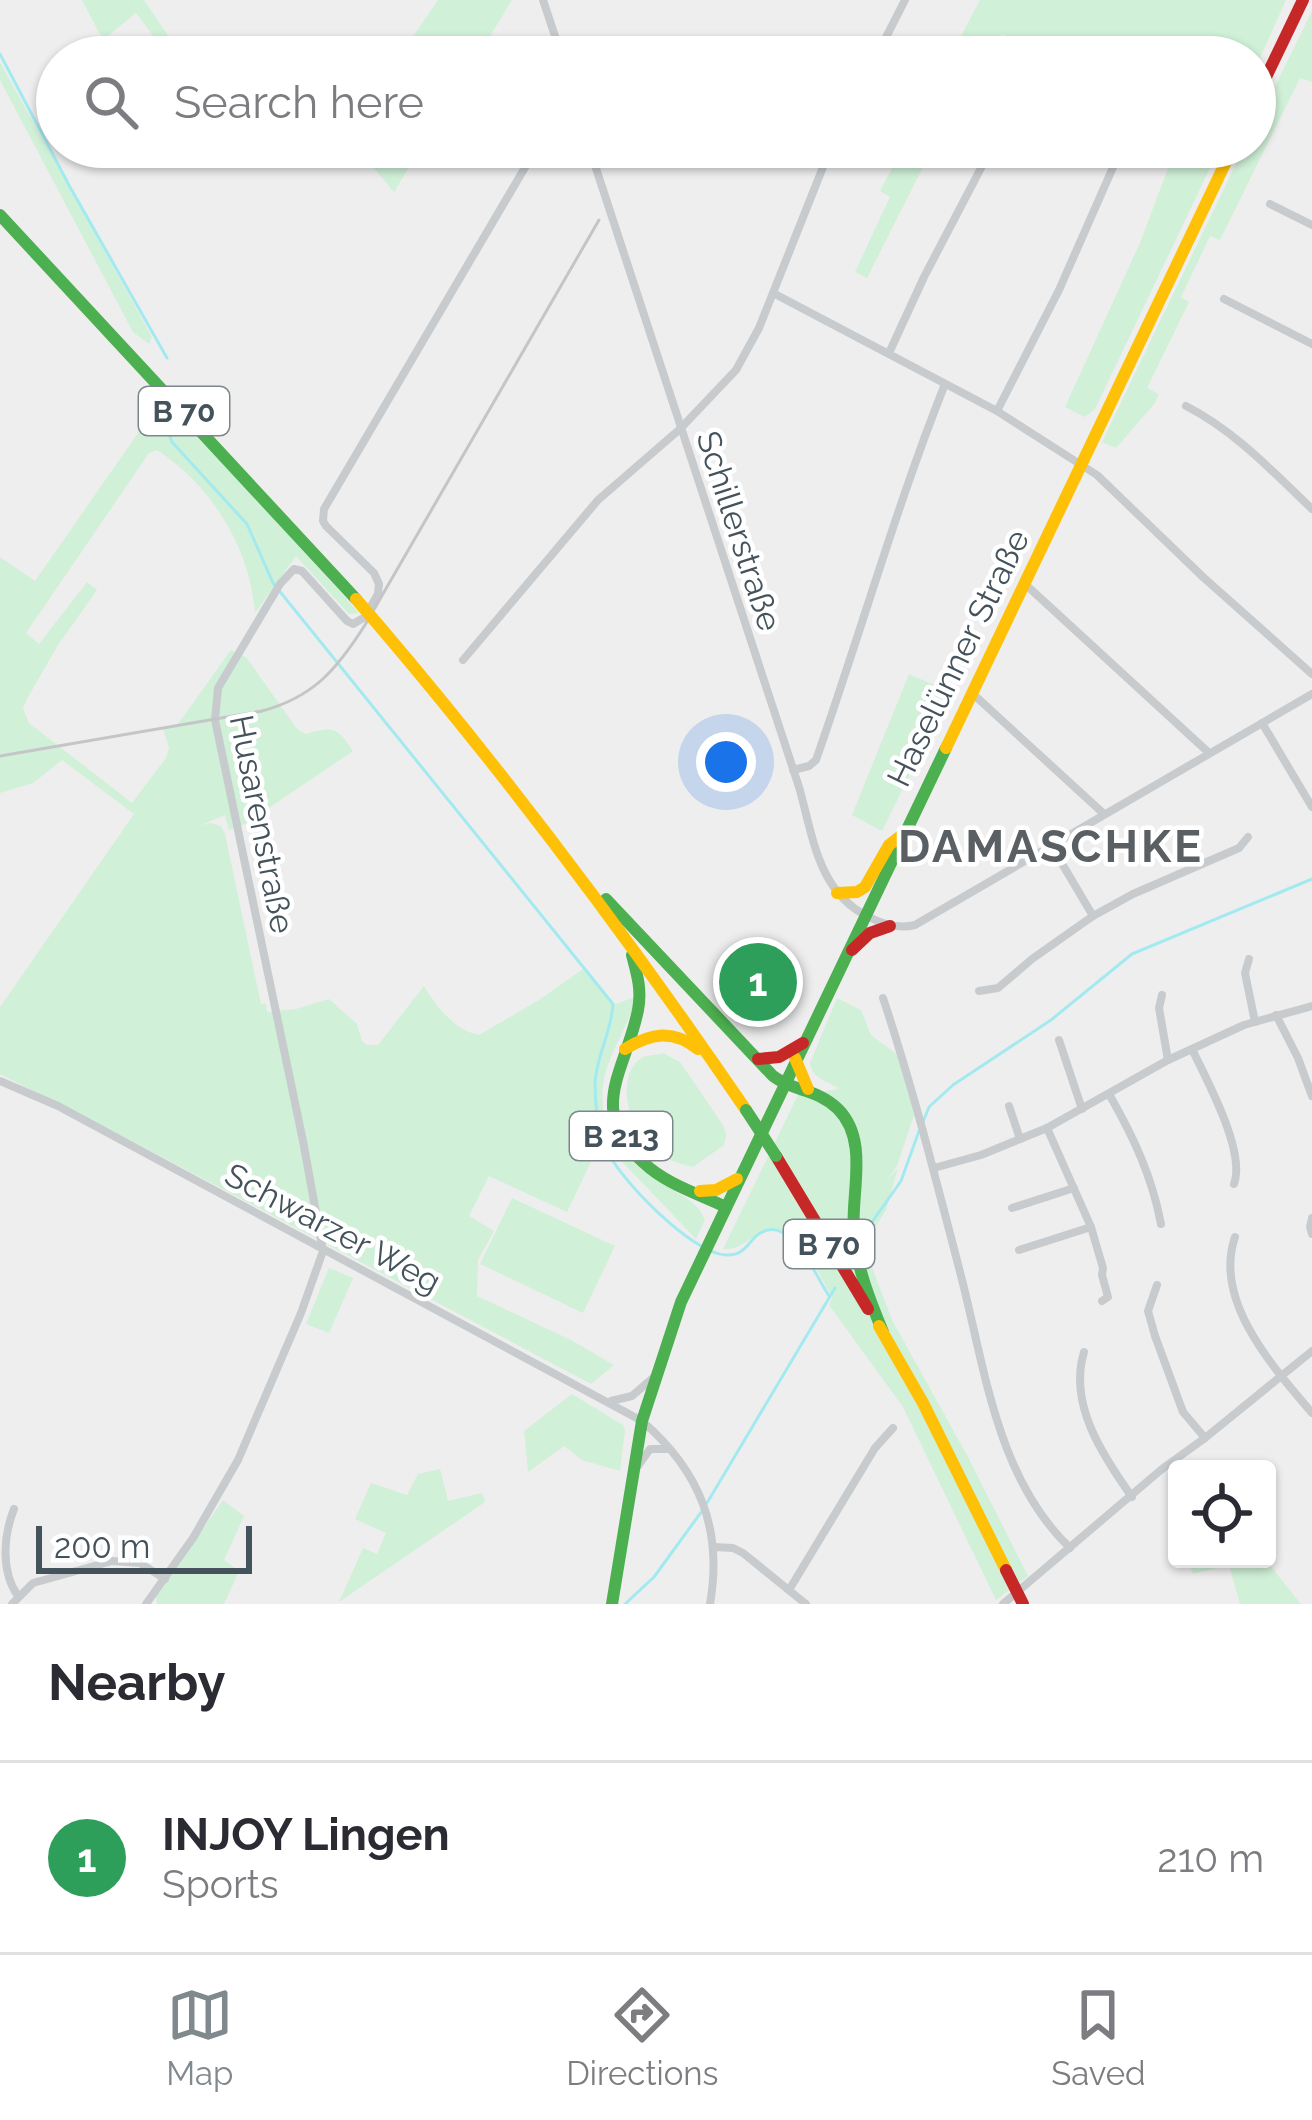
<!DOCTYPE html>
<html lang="en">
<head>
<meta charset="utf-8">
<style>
  body { margin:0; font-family:Raleway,sans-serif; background:#f2f2f3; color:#2b2b33 }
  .controls { position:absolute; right:36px; bottom:36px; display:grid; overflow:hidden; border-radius:12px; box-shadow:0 3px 9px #0004 }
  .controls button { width:108px; height:108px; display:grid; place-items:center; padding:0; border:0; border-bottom:3px solid #e1e1e2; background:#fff; color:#2b2b33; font:60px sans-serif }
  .scale { position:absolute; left:36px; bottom:30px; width:216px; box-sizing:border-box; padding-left:12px; border:6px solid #44535b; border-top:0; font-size:33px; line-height:42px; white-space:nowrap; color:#44535b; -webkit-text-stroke:9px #fff; paint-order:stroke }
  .you { position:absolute; left:726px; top:762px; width:42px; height:42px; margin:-30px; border:9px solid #fff; border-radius:50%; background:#1a73e8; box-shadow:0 0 0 18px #1a73e833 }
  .badge { display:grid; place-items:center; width:78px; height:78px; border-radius:50%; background:#80898e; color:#fff; font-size:39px; font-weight:700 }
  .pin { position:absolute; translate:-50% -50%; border:6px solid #fff; box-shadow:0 3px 12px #0006 }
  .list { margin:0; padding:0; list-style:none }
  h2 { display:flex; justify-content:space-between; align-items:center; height:156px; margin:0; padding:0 48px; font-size:51px }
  h2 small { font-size:39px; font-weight:400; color:#7c7c81 }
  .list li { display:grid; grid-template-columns:78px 1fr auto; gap:36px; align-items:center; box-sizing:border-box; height:192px; padding:0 48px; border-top:3px solid #e1e1e2 }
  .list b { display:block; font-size:45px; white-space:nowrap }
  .list p { margin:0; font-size:39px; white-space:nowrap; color:#7c7c81 }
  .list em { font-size:39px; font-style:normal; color:#7c7c81 }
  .icon { flex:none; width:66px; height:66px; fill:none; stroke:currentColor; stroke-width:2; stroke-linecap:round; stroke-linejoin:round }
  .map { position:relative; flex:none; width:1312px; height:1604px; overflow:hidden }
  .search { position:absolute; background:#fff; box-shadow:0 3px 9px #0004; left:36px; right:36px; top:36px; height:132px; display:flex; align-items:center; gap:30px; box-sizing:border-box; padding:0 42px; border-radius:66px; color:#7c7c81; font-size:45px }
  .sheet { height:348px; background:#fff }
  nav { display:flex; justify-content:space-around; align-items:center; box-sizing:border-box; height:168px; border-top:3px solid #e1e1e2; background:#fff; font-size:33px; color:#7c7c81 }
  nav a { display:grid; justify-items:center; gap:6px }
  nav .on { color:#80898e }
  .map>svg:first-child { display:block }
  .green { fill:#d0f0d8 }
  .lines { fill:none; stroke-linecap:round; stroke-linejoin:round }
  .stream { stroke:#a3eaf0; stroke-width:3 }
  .street { stroke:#c7cbcd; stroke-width:8 }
  .fast { stroke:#4caf50; stroke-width:12 }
  .slow { stroke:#ffc107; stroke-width:12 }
  .jam { stroke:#c62828; stroke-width:12 }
  .rail { stroke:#c3c5c7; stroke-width:3 }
  .fast-bridge { stroke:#4caf50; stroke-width:12 }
  .slow-bridge { stroke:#ffc107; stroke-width:12 }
  .jam-bridge { stroke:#c62828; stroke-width:12 }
  .labels { text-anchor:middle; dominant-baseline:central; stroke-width:9; stroke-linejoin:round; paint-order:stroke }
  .shield { fill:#fff; stroke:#7c878c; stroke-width:3 }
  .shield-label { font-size:30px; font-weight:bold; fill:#44535b }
  .street-label { font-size:33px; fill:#44535b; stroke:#fff }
  .district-label { font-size:45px; font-weight:bold; letter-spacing:3px; fill:#595f62; stroke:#fff }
</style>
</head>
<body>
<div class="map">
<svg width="1312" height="1604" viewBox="0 0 1312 1604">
  <rect width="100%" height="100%" fill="#efeeee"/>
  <g class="green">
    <polygon points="82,0 144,0 175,46 167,54 136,13 103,40"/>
    <polygon points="438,0 512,0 477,57 399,57"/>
    <polygon points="980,0 1286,0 1255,69 1255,57 1052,57 1002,34 988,57 981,53 979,57 950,57"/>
    <polygon points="1312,11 1312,82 1300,78 1220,240 1210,236 1181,297 1189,302 1147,388 1159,394 1155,403 1116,448 1102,442 1244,147 1255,147 1255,127"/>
    <polygon points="0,62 152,337 149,344 133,332 0,80"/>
    <polygon points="356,147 421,147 394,192"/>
    <polygon points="903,147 933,147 867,278 855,272 890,197 880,191"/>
    <polygon points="1176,147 1220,147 1095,409 1085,417 1065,407 1140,243"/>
    <path d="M161 400 249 490 359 613 349 614 296 556 255 613C250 548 212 486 157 450L149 453 26 633 39 644 87 582 97 590 58 645 28 697 23 708 29 723 132 803 166 758 169 748 163 728 178 724 231 650 246 657 298 730 306 734C333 726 337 727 353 751L245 824 229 830 225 815 199 826 210 823 221 826 225 834 261 1004H266L267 1012 296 1009 329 999 357 1024 362 1041 367 1045H378L424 986C437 1007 454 1030 479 1035L539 1000 583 969 613 1005 635 997C629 1029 607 1053 603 1085 597 1138 631 1164 671 1189 686 1198 698 1203 705 1220L696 1239 612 1151 599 1145 567 1212 489 1176 469 1216 494 1231 478 1260 477 1296 571 1340 614 1365 591 1384 132 1141 0 1074V1007L134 814 62 760 33 783 0 793V557L35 581Z"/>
    <polygon points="909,674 950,692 882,831 852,815"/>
    <path d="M837 998 861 1010 871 1035 898 1055 914 1115 897 1166 886 1182 898 1168 886 1210 864 1246 892 1320 968 1457 1028 1576 996 1600 903 1407 829 1305 832 1298C817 1272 797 1212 758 1234 745 1242 739 1250 723 1249L798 1095 839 1089C828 1081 812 1079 810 1063Z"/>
    <path d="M663 1053 680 1062 723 1125 726 1135 724 1145 693 1167C676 1163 661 1158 649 1146 629 1127 614 1074 643 1057 644 1056 662 1054 663 1053Z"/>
    <polygon points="512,1198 615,1246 583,1313 480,1264"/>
    <polygon points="329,1268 353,1278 329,1333 306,1324"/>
    <polygon points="572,1394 623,1425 625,1431 620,1471 582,1460 564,1446 528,1472 524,1431"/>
    <polygon points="440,1469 448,1501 482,1493 485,1502 339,1602 363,1548 377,1554 386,1533 355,1519 371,1483 407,1495 418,1474"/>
    <polygon points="223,1500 244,1516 224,1560 239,1571 224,1604 157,1604 156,1597"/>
    <polygon points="1187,1559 1265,1559 1301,1604 1240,1604 1229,1565 1193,1574"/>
  </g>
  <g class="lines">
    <g class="stream">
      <polyline points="0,54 70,187 167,358"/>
      <path d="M168 431 172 442 247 524 273 583 613 1004C612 1031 596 1056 595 1084 595 1104 598 1128 605 1147 618 1178 691 1253 726 1255 741 1256 746 1247 755 1237 788 1207 815 1275 829 1296"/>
      <polyline points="923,1122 929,1107 953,1085 1051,1020 1132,954 1312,879"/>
      <polyline points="870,1225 901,1181 919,1131"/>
      <polyline points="707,1503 835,1288"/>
      <polyline points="625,1604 654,1577 702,1511"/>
    </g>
    <g class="street">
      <polyline points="543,0 562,57"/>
      <polyline points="876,57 905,0"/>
      <path d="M589 147 799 787C813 836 818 893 869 917 884 925 899 929 915 925L1312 694"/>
      <polyline points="1270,204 1312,225"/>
      <polyline points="773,293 997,411 1097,475 1203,577 1312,674"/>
      <polyline points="1224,299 1312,344"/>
      <polyline points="889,353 924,277 992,147"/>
      <path d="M1186 406C1235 431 1272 471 1312 509"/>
      <polyline points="997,411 1059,290 1122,147"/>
      <polyline points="1025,584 1208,752"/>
      <polyline points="463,660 598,500 680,429 736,370 759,328 831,147"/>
      <polyline points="972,693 1104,814"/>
      <polyline points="1262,723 1312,807"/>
      <path d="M793 770 809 766 816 760C860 635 896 507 945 384"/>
      <polyline points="1051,845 1093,916"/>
      <polyline points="1249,959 1245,973 1255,1022"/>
      <polyline points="979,991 998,988 1032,959 1093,916 1133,894 1239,848 1248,837"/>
      <polyline points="1162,995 1159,1008 1168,1060"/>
      <path d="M883 998C913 1088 936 1180 960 1272 985 1367 996 1477 1070 1548"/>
      <polyline points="1276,1015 1298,1058 1312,1096"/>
      <polyline points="1059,1040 1082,1109"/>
      <path d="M1192 1049C1207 1081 1246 1151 1234 1184"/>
      <path d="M0 1081 58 1106 642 1421C700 1471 723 1529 710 1604"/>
      <path d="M1109 1094C1133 1136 1152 1176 1161 1224"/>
      <polyline points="1009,1106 1020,1139"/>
      <polyline points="1047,1128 1091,1227 1103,1268 1102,1275 1108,1297 1102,1301"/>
      <polyline points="934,1168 981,1155 1047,1128 1168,1060 1244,1025 1312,1006"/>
      <polyline points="1012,1208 1074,1188"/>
      <polyline points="1312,1218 1310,1227 1312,1234"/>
      <path d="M1235 1237C1213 1301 1273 1367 1312 1413"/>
      <polyline points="1019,1250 1091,1227"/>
      <polyline points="1157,1285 1148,1311 1155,1336 1183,1412 1205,1438"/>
      <path d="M1084 1352C1068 1404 1103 1456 1132 1497"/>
      <polyline points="611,1401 632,1396 654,1377"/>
      <polyline points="638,1466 650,1449 668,1449"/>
      <path d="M14 1509C3 1537 1 1572 18 1596"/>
      <polyline points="714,1547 733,1548 743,1553 806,1604"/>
      <polyline points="789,1590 875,1448 893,1428"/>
      <polyline points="12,1604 33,1583 112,1561 140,1563 165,1579"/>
      <polyline points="146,1604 193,1538 238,1460 301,1313 323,1251 303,1141 215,720 218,688 280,584 294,569 302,571 347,621 353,624 365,617 378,594 379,584 374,573 326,526 323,521 324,509 537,147"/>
      <polyline points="1003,1604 1162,1469 1205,1438 1312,1351"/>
    </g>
    <g class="fast">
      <polyline points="0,215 356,599"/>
      <path d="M606 899 773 1076C794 1092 816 1088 838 1109 870 1141 850 1195 854 1234 857 1268 870 1301 883 1332"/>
      <path d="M632 955C637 974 642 990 638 1010 626 1071 585 1110 644 1163 666 1184 699 1194 726 1207"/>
      <polyline points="612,1604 642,1421 681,1302 946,748"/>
    </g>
    <g class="slow">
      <path d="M381 628C512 782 632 943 746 1110"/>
      <polyline points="946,748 1233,147"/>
      <polyline points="837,893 857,892 865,887 889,845 902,835"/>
      <path d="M625 1049C651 1033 673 1029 698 1049"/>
      <polyline points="795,1058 808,1089"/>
      <polyline points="700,1191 716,1190 737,1179"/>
      <polyline points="879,1326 923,1403 1006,1570"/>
    </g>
    <g class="jam">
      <polyline points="1255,100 1303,0"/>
      <polyline points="852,950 870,933 890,926"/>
      <polyline points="758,1059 779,1057 803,1043"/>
      <polyline points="776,1156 868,1309"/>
    </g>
    <path class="rail" d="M0 756 262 711C314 697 337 669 365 625L599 220"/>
    <polyline class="fast-bridge" points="746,1110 776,1156"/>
    <polyline class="slow-bridge" points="356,599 381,628"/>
    <polyline class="jam-bridge" points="1006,1570 1023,1604"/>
  </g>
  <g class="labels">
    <g class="shield">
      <rect x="139" y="387" width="90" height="48" rx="9"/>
      <rect x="570" y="1112" width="102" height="48" rx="9"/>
      <rect x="784" y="1220" width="90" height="48" rx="9"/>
    </g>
    <g class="shield-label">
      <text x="184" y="411">B 70</text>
      <text x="621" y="1136">B 213</text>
      <text x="829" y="1244">B 70</text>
    </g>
    <g class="street-label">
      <text transform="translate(739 531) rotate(72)">Schillerstraße</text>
      <text transform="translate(958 658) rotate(-64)">Haselünner Straße</text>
      <text transform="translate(262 824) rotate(79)">Husarenstraße</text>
      <text transform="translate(333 1228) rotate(28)">Schwarzer Weg</text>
    </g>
    <g class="district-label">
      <text x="1051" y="846">DAMASCHKE</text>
    </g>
  </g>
</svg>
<div class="controls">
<button><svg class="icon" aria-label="locate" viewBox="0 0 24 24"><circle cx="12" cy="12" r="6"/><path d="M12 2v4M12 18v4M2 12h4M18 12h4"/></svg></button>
</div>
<div class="scale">200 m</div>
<div class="you"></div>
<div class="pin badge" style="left:758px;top:982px;background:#2e9e5b">1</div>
<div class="search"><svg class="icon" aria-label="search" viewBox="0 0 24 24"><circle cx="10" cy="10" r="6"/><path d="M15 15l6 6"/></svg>Search here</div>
</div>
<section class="sheet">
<h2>Nearby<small></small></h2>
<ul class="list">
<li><span class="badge" style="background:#2e9e5b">1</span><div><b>INJOY Lingen</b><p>Sports</p></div><em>210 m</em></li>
</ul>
</section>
<nav>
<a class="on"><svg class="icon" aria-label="map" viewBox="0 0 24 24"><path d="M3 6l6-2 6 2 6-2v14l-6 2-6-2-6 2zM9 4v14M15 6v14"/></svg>Map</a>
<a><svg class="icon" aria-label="directions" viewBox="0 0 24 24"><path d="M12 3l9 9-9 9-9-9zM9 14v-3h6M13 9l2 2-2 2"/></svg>Directions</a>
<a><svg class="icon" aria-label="saved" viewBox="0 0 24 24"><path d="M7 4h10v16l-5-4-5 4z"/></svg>Saved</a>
</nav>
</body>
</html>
